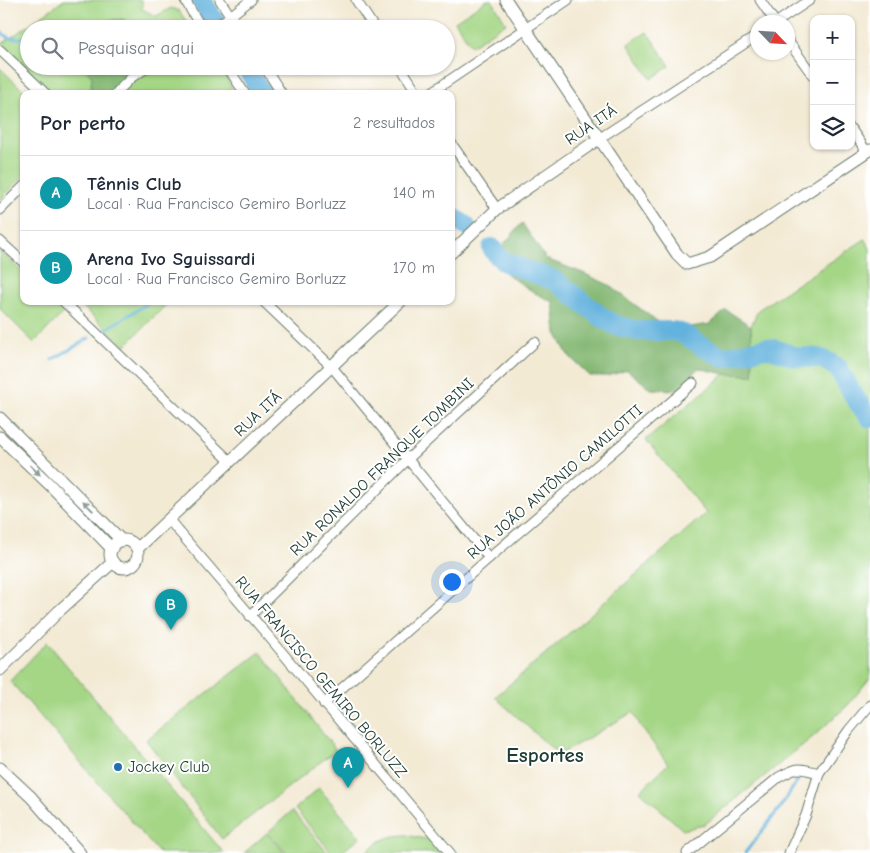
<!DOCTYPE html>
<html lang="pt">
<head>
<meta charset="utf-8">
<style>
  body { margin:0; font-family:"Comic Neue",sans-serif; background:#f2f2f3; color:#1f2937 }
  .controls { position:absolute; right:15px; top:15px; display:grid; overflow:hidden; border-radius:10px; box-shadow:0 1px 4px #0004 }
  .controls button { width:45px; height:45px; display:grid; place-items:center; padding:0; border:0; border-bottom:1px solid #e0e1e3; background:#fff; color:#1f2937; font:25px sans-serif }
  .compass { position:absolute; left:750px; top:15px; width:45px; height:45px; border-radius:50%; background:#fff; box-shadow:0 1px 4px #0004; rotate:115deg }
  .you { position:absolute; left:451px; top:581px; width:18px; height:18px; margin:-12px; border:4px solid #fff; border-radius:50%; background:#1a73e8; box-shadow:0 0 0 8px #1a73e833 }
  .badge { display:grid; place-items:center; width:32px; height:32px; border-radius:50%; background:#1f6fb2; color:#fff; font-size:16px; font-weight:700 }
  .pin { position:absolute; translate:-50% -41px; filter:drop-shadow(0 1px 2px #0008) }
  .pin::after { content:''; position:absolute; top:26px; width:18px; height:15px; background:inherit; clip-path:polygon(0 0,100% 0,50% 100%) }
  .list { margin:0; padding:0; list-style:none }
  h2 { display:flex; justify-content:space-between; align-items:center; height:65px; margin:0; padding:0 20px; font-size:21px }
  h2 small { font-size:16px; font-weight:400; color:#747a83 }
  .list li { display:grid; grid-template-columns:32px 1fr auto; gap:15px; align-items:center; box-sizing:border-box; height:75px; padding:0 20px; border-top:1px solid #e0e1e3 }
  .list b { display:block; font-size:19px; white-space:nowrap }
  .list p { margin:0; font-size:16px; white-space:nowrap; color:#747a83 }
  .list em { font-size:16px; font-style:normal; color:#747a83 }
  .icon { flex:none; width:28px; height:28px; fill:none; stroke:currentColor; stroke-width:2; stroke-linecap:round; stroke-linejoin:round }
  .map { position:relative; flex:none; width:870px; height:853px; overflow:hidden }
  .search { position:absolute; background:#fff; box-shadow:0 1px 4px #0004; left:20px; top:20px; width:435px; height:55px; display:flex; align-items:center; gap:12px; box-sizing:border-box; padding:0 18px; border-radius:28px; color:#747a83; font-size:19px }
  .panel { position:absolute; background:#fff; box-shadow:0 1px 4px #0004; left:20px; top:90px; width:435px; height:215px; border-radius:10px }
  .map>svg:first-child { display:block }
  .green { fill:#a4d685; stroke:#628a5c }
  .forest { fill:#83b772; stroke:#517a53 }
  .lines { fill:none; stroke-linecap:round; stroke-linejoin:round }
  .stream { stroke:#63b2dd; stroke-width:3 }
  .river { stroke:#63b2dd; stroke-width:20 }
  .minor-casing { stroke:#697a6c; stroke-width:11 }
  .tertiary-casing { stroke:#697a6c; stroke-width:13 }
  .minor { stroke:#fff; stroke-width:9 }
  .tertiary { stroke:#fff; stroke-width:11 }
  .oneway { fill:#8f9e9a }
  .poi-dot { fill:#1f6fb2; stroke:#fff; stroke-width:2 }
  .labels { text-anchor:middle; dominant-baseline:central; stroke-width:4; stroke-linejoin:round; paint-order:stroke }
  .street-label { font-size:16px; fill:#1f3d34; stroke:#fff }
  .poi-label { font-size:16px; fill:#1f3d34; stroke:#fff; text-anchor:start }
  .district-label { font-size:21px; font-weight:bold; fill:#1f3d34; stroke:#fff }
</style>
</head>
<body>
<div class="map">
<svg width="870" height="853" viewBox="0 0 870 853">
  <rect width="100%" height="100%" fill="#fff"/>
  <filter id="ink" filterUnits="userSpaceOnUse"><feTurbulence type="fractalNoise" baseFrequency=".02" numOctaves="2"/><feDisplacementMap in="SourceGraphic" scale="10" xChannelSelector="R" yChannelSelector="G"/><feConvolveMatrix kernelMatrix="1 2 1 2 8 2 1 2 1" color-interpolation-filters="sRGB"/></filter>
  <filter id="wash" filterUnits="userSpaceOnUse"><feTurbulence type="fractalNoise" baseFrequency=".0096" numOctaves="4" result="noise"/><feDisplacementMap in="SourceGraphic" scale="20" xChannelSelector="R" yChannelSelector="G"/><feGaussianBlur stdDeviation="1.12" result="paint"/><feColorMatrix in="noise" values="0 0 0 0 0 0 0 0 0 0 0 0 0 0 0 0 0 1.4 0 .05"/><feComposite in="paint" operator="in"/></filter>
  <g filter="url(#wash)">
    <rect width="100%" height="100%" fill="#f3ead4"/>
    <g class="green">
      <polygon points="64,0 142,0 142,9 156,16 171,8 179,11 192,29 29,29 29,66 220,66 226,75 234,94 53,94 2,44"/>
      <polygon points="487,0 492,0 506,23 471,46 455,21"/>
      <polygon points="647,32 670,66 651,79 628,44"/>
      <polygon points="0,68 27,94 24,94 24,176 0,200"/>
      <polygon points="865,239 870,248 870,678 848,705 814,736 704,825 683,830 640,791 668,764 641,727 633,712 559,755 495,697 559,642 706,513 646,440 725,374 753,375 751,326 758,310"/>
      <polygon points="0,251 24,274 24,301 52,301 64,312 34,343 0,309"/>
      <polygon points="88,301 170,301 125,346 83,307"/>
      <polygon points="47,642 224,853 159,853 10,681"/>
      <polygon points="260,652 336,750 222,839 146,740"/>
      <polygon points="319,788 360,837 341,853 332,853 295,809"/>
      <polygon points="292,811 328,853 286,853 268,832"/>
      <polygon points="267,833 284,853 244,853"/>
      <path d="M407 835 430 840 437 843 446 853H365C381 839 386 836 407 835Z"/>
    </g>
    <g class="forest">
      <polygon points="123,19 139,29 44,29 45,20 71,24"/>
      <polygon points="80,66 140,66 108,94 90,94 92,77 87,71"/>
      <polygon points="522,223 546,259 583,273 609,285 658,322 684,328 710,324 726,310 751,326 753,375 725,374 698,368 679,390 651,389 627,370 608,376 590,376 568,355 556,333 553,302 535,293 511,277 491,259"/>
    </g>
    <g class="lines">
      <g class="stream">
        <polyline points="80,29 85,29"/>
        <polyline points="0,31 9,38 29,38"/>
        <polyline points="106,329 152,301"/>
        <polyline points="52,360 89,338"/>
        <polyline points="745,853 779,809 798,780"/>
      </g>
      <g class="river">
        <polyline points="201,0 220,29"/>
        <polyline points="246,66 259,89 264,94"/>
        <polyline points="451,216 466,226"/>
        <polyline points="492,248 498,256 505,262 531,272 554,280 603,318 615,325 638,331 674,331 684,334 705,348 724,357 765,348 774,349 796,357 818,358 825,360 838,368 857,401 870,418"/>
      </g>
    </g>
  </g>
  <g filter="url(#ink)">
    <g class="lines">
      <g class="minor-casing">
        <g id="minor">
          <polyline points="185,0 202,29"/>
          <polyline points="220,0 239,29"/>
          <polyline points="356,0 375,29"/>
          <polyline points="760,0 775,22"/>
          <polyline points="777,22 810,0"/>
          <polyline points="213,29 251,0"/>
          <polyline points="788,41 814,77"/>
          <polyline points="0,50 46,94"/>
          <polyline points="227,66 245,94"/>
          <polyline points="264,66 282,94"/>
          <polyline points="400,66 418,94"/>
          <polyline points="115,94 132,77 150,66"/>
          <polyline points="429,94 568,0"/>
          <polyline points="851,129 867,152"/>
          <polyline points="600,138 758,35"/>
          <polyline points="451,143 497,209"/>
          <polyline points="0,210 24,186"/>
          <polyline points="0,241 24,263"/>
          <polyline points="63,301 231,462"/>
          <polyline points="263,301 332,367 489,558"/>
          <polyline points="169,520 270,638 450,853"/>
          <polyline points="250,616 408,459 535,342"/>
          <polyline points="324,704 489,558 693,383"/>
          <path d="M687 853 779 777C798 767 798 767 819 773"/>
          <polyline points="789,853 806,815 819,773 849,730 870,705"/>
        </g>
      </g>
      <g class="tertiary-casing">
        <g id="tertiary">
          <polyline points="506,0 677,254 687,264 710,257 870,150"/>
          <polyline points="451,253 497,209 600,138"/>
          <polyline points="0,418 122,541"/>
          <polyline points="0,437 50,485 112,549"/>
          <circle cx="124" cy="554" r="14"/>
          <polyline points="137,549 401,301"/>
          <polyline points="0,670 59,611 113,562"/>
          <polyline points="0,768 31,797 80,853"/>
        </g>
      </g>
      <use href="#minor" class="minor"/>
      <use href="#tertiary" class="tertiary"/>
    </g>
    <defs><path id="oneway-solid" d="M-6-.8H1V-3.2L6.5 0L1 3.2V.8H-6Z" transform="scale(1.25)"/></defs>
    <g class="oneway">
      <use href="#oneway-solid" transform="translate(35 470) rotate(44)"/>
      <use href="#oneway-solid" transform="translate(88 506) rotate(-135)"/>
    </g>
  </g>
  <circle class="poi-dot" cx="118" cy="767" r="5"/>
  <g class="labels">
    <g class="street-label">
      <text transform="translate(591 125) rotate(-34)">RUA ITÁ</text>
      <text transform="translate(258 414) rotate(-43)">RUA ITÁ</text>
      <text transform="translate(382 467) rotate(-44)">RUA RONALDO FRANQUE TOMBINI</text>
      <text transform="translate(555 482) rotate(-41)">RUA JOÃO ANTÔNIO CAMILOTTI</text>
      <text transform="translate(321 677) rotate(50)">RUA FRANCISCO GEMIRO BORLUZZ</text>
    </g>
    <g class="poi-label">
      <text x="128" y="767">Jockey Club</text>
    </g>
    <g class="district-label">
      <text x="545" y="755">Esportes</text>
    </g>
  </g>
</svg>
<div class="controls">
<button>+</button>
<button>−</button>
<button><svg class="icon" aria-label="layers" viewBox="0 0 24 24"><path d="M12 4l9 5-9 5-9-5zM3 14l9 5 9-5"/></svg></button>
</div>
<svg class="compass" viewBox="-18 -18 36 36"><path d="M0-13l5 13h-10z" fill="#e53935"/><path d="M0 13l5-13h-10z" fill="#747a83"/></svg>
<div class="you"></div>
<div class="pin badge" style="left:348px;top:788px;background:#0f9aa8">A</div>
<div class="pin badge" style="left:171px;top:630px;background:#0f9aa8">B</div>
<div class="search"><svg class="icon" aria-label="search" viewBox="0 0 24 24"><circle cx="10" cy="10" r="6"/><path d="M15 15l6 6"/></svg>Pesquisar aqui</div>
<section class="panel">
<h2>Por perto<small>2 resultados</small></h2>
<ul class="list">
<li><span class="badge" style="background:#0f9aa8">A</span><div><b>Tênnis Club</b><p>Local · Rua Francisco Gemiro Borluzz</p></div><em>140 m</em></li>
<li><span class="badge" style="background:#0f9aa8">B</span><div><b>Arena Ivo Sguissardi</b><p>Local · Rua Francisco Gemiro Borluzz</p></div><em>170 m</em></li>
</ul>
</section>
</div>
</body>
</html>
